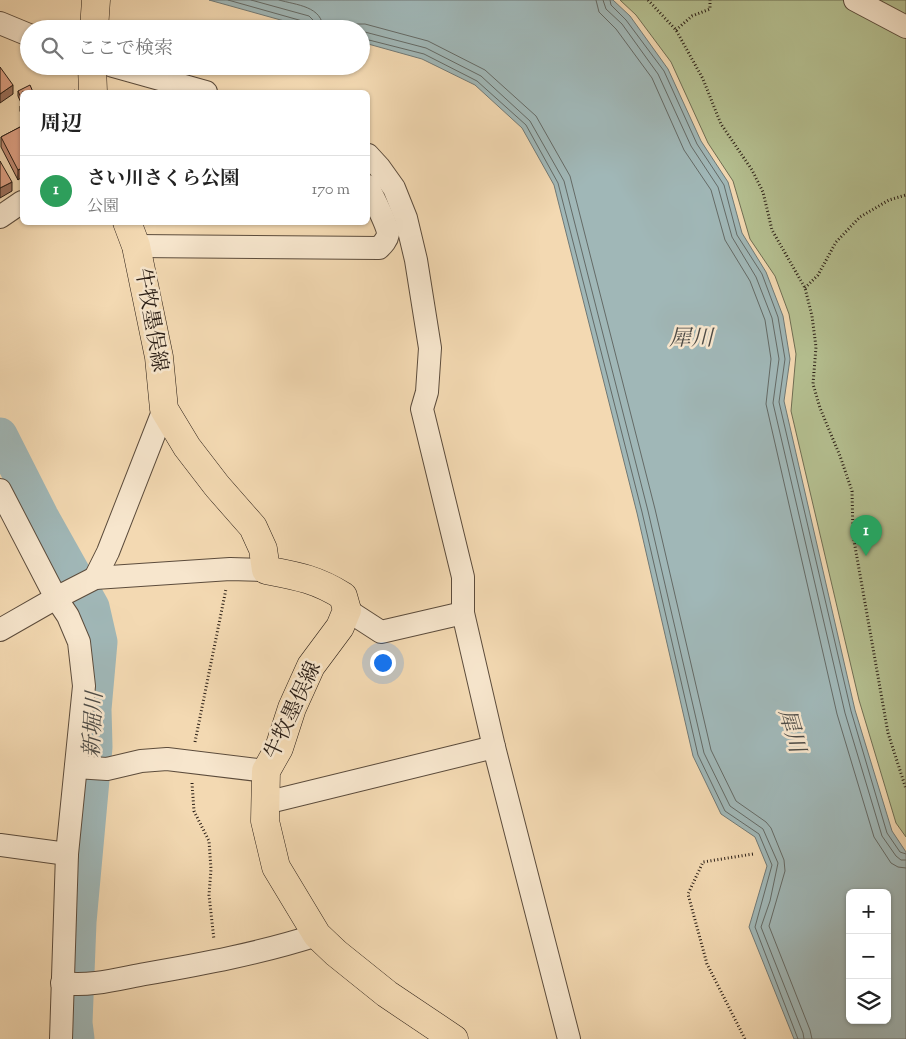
<!DOCTYPE html>
<html lang="ja">
<head>
<meta charset="utf-8">
<style>
  body { margin:0; font-family:"Sorts Mill Goudy","Noto Serif JP",serif; background:#f6f6f6; color:#222 }
  .controls { position:absolute; right:15px; bottom:15px; display:grid; overflow:hidden; border-radius:8px; box-shadow:0 1px 4px #0004 }
  .controls button { width:45px; height:45px; display:grid; place-items:center; padding:0; border:0; border-bottom:1px solid #e0e0e0; background:#fff; color:#222; font:25px sans-serif }
  .you { position:absolute; left:382px; top:662px; width:18px; height:18px; margin:-12px; border:4px solid #fff; border-radius:50%; background:#1a73e8; box-shadow:0 0 0 8px #1a73e833 }
  .badge { display:grid; place-items:center; width:32px; height:32px; border-radius:50%; background:#8f2418; color:#fff; font-size:16px; font-weight:700 }
  .pin { position:absolute; translate:-50% -41px; filter:drop-shadow(0 1px 2px #0008) }
  .pin::after { content:''; position:absolute; top:26px; width:18px; height:15px; background:inherit; clip-path:polygon(0 0,100% 0,50% 100%) }
  .list { margin:0; padding:0; list-style:none }
  h2 { display:flex; justify-content:space-between; align-items:center; height:65px; margin:0; padding:0 20px; font-size:21px }
  h2 small { font-size:16px; font-weight:400; color:#767676 }
  .list li { display:grid; grid-template-columns:32px 1fr auto; gap:15px; align-items:center; box-sizing:border-box; height:70px; padding:0 20px; border-top:1px solid #e0e0e0 }
  .list b { display:block; font-size:19px; white-space:nowrap }
  .list p { margin:0; font-size:16px; white-space:nowrap; color:#767676 }
  .list em { font-size:16px; font-style:normal; color:#767676 }
  .icon { flex:none; width:28px; height:28px; fill:none; stroke:currentColor; stroke-width:2; stroke-linecap:round; stroke-linejoin:round }
  .map { position:relative; flex:none; width:906px; height:1039px; overflow:hidden }
  .search { position:absolute; background:#fff; box-shadow:0 1px 4px #0004; left:20px; top:20px; width:350px; height:55px; display:flex; align-items:center; gap:12px; box-sizing:border-box; padding:0 18px; border-radius:28px; color:#767676; font-size:19px }
  .panel { position:absolute; background:#fff; box-shadow:0 1px 4px #0004; left:20px; top:90px; width:350px; height:135px; border-radius:8px }
  .map>svg:first-child { display:block }
  .green { fill:#b5c091; stroke:#6f6e53 }
  .water { fill:#a0b7b7; stroke:#707976; fill-rule:evenodd }
  .lines { fill:none; stroke-linecap:round; stroke-linejoin:round }
  .shore { stroke:#646a66; stroke-width:1 }
  .river { stroke:#a0b7b7; stroke-width:35 }
  .minor-casing { stroke:#5c4c3c; stroke-width:24 }
  .major-casing { stroke:#291d15; stroke-width:29 }
  .path { stroke:#291d15; stroke-width:3; stroke-dasharray:1 2.5; stroke-linecap:butt }
  .minor { stroke:#f7e6cd; stroke-width:22 }
  .major { stroke:#f3d9b2; stroke-width:28 }
  .wall { fill:#c08a72; stroke:#291d15 }
  .shaded-wall { fill:#9c715d; stroke:#291d15 }
  .building { fill:#dfa185; stroke:#291d15 }
  .labels { text-anchor:middle; dominant-baseline:central; stroke-width:5; stroke-linejoin:round; paint-order:stroke }
  .street-label { font-size:21px; fill:#291d15; stroke:#f7e6cd }
  .water-label { font-size:22px; font-style:italic; fill:#4d4b46; stroke:#f7e6cd }
</style>
</head>
<body>
<div class="map">
<svg width="906" height="1039" viewBox="0 0 906 1039">
  <rect width="100%" height="100%" fill="#f3d9b2"/>
  <filter id="stains"><feTurbulence type="fractalNoise" baseFrequency=".004" numOctaves="4"/><feColorMatrix values="0 0 0 0 .2 0 0 0 0 .09 0 0 0 0 .02 0 0 0 .5 -.17"/></filter>
  <radialGradient id="worn" r=".72"><stop offset=".6" stop-color="#630" stop-opacity="0"/><stop offset="1" stop-color="#630" stop-opacity=".3"/></radialGradient>
  <polygon class="green" points="620,0 906,0 906,837 896,823 859,700 791,411 796,354 789,314 775,276 750,239 733,181 708,143 671,62 636,15"/>
  <path class="water" d="M209 0H613L630 16 668 69 701 141 728 182 742 233 766 272 783 316 790 359 784 401 855 710 892 831 906 852V1039H794L749 927 767 866 755 837 721 814 693 756 637 513 554 185 522 128 475 85 422 59 361 42V29H313ZM850 893H887V1020H850Z"/>
  <g class="lines">
    <g class="shore">
      <polyline points="228,0 306,22 309,24 310,29"/>
      <polyline points="251,0 309,16 314,21 316,29"/>
      <path d="M279 0C296 5 323 6 323 29"/>
      <polyline points="596,0 599,12 616,29 652,78 684,150 711,190 725,240 750,281 765,320 771,359 766,404 837,714 874,837 891,863 898,867 906,868"/>
      <polyline points="603,0 606,9 622,24 658,74 691,146 718,187 732,237 756,277 772,318 779,359 773,403 845,713 882,836 896,856 901,860 906,860"/>
      <polyline points="610,0 611,5 626,20 664,71 697,144 724,185 737,235 762,274 778,317 785,359 779,402 851,711 887,833 900,852 906,854"/>
      <polyline points="349,29 357,24 365,24 428,41 485,70 536,116 570,176 655,509 711,750 736,801 766,822 771,828 784,860 785,871 769,926 810,1030 812,1039"/>
      <polyline points="361,31 426,48 481,76 530,121 564,181 648,511 704,753 730,806 763,829 778,863 770,901 761,927 803,1033 804,1039"/>
      <polyline points="361,38 424,54 477,81 526,125 558,183 642,512 698,755 725,811 759,834 772,865 755,927 798,1039"/>
    </g>
    <polyline class="river" points="0,435 41,516 92,607 100,642 94,709 95,747 79,922 75,1023 77,1039"/>
    <g class="minor-casing">
      <g id="minor">
        <polyline points="855,0 906,27"/>
        <polyline points="0,23 29,35"/>
        <polyline points="113,66 206,92"/>
        <polyline points="368,155 379,167 394,188 406,218 416,260 430,348 427,392 422,409 463,577 463,613"/>
        <polyline points="0,217 22,202"/>
        <path d="M136 246 379 248C383 244 387 240 388 234 388 225 372 196 368 186"/>
        <polyline points="0,490 56,598 68,616 79,642 84,686 67,854 61,1039"/>
        <polyline points="95,578 108,552 164,409"/>
        <polyline points="347,610 381,632 463,613 494,747 569,1039"/>
        <polyline points="0,630 56,598 95,578 230,569 266,570"/>
        <polyline points="76,767 107,769 141,761 167,759 266,771"/>
        <polyline points="265,803 494,747"/>
        <polyline points="0,845 67,854"/>
        <path d="M62 983C90 987 118 979 145 974 203 964 261 953 317 935"/>
      </g>
    </g>
    <g class="major-casing">
      <g id="major">
        <polyline points="94,29 96,0"/>
        <polyline points="92,66 93,92"/>
        <path d="M127 222 136 246 159 357 164 409 187 447 217 486 253 527 263 549 266 570C297 576 316 579 343 596L347 610 340 627 311 666 292 708 279 748 266 771 265 821 276 867 317 935 336 953 387 994 454 1039"/>
      </g>
    </g>
    <g class="path">
      <polyline points="648,0 676,30 703,79 721,124 752,170 763,192 772,230 805,288 812,316 816,347 813,384 820,408 840,456 852,491 853,535 888,733 906,789"/>
      <polyline points="676,30 692,16 710,9 710,0"/>
      <polyline points="805,288 818,275 836,242 860,217 889,200 906,195"/>
      <polyline points="195,742 226,589"/>
      <polyline points="192,783 194,811 209,841 211,869 209,895 214,940"/>
      <polyline points="745,1039 707,964 688,894 703,862 753,854"/>
    </g>
    <use href="#minor" class="minor"/>
    <use href="#major" class="major"/>
  </g>
  <g class="wall">
    <polygon points="18,91 22,92 22,105 18,96"/>
    <polygon points="22,105 22,115 20,111 20,106"/>
    <polygon points="22,126 18,180 1,147 1,137"/>
  </g>
  <g class="shaded-wall">
    <polygon points="13,85 13,94 0,103 0,94"/>
    <polygon points="22,168 22,177 18,180 18,170"/>
    <polygon points="12,182 12,191 0,198 0,188"/>
  </g>
  <g class="building">
    <polygon points="0,67 13,85 0,94"/>
    <polygon points="30,85 33,92 22,92 22,100 18,91"/>
    <polygon points="75,90 76,92 70,92"/>
    <polygon points="22,126 22,168 18,170 1,137"/>
    <polygon points="0,161 12,182 0,188"/>
  </g>
  <g class="labels">
    <g class="street-label">
      <text transform="translate(150 320) rotate(80)">牛牧墨俣線</text>
      <text transform="translate(294 711) rotate(-65)">牛牧墨俣線</text>
    </g>
    <g class="water-label">
      <text x="691" y="340">犀川</text>
      <text transform="translate(95 725) rotate(-87)">新堀川</text>
      <text transform="translate(790 731) rotate(74)">犀川</text>
    </g>
  </g>
  <rect width="100%" height="100%" filter="url(#stains)"/>
  <rect width="100%" height="100%" fill="url(#worn)"/>
</svg>
<div class="controls">
<button>+</button>
<button>−</button>
<button><svg class="icon" aria-label="layers" viewBox="0 0 24 24"><path d="M12 4l9 5-9 5-9-5zM3 14l9 5 9-5"/></svg></button>
</div>
<div class="you"></div>
<div class="pin badge" style="left:866px;top:556px;background:#2e9e5b">1</div>
<div class="search"><svg class="icon" aria-label="search" viewBox="0 0 24 24"><circle cx="10" cy="10" r="6"/><path d="M15 15l6 6"/></svg>ここで検索</div>
<section class="panel">
<h2>周辺<small></small></h2>
<ul class="list">
<li><span class="badge" style="background:#2e9e5b">1</span><div><b>さい川さくら公園</b><p>公園</p></div><em>170 m</em></li>
</ul>
</section>
</div>
</body>
</html>
